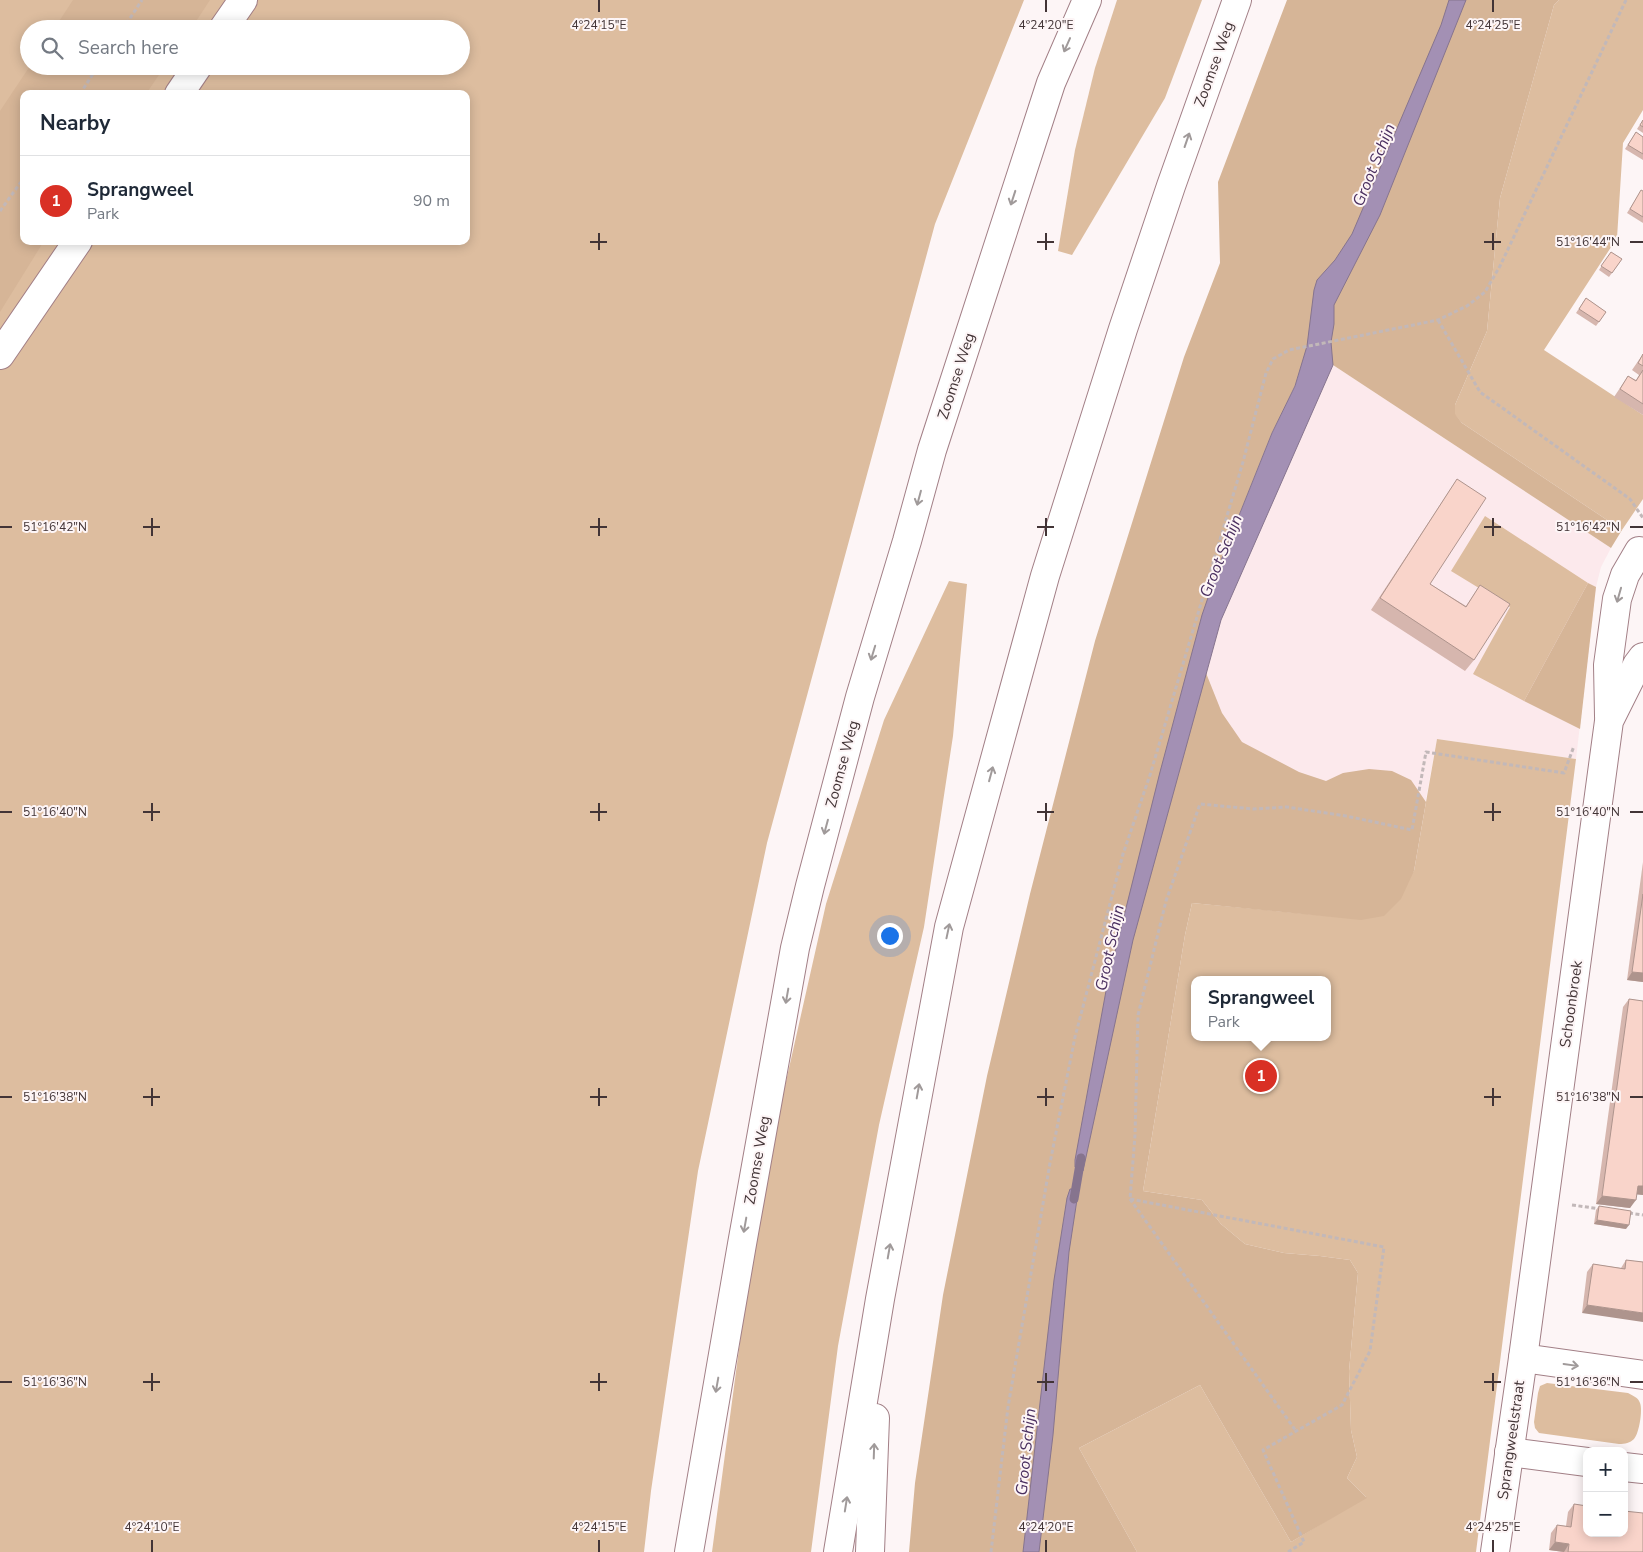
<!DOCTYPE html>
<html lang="en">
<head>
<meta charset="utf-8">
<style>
  body { margin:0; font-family:"Nunito Sans",sans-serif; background:#f2f2f3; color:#1f2937 }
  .controls { position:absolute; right:15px; bottom:15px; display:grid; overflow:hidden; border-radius:10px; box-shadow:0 2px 12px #0003 }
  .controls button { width:45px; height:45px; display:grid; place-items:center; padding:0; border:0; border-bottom:1px solid #e0e1e3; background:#fff; color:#1f2937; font:25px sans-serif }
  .you { position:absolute; left:889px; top:935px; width:18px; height:18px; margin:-12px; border:4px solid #fff; border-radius:50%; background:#1a73e8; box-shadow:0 0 0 8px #1a73e833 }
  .badge { display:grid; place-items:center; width:32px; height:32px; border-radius:50%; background:#d93025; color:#fff; font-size:16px; font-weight:700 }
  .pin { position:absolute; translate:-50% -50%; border:2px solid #fff; box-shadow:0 1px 5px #0006 }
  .popup { position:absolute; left:1191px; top:976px; width:140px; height:65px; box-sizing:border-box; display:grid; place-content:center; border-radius:10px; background:#fff; filter:drop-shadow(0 1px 4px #0005); font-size:16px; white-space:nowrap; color:#747a83 }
  .popup b { font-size:19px; color:#1f2937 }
  .popup::after { content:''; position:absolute; left:50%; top:100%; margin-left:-10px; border:10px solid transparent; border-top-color:#fff }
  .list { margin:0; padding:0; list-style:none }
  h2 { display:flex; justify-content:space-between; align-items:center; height:65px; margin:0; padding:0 20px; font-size:21px }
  h2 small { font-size:16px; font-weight:400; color:#747a83 }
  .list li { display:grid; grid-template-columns:32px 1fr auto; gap:15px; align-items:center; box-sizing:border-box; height:90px; padding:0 20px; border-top:1px solid #e0e1e3 }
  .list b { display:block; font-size:19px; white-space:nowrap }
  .list p { margin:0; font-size:16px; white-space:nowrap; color:#747a83 }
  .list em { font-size:16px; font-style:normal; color:#747a83 }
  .icon { flex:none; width:28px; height:28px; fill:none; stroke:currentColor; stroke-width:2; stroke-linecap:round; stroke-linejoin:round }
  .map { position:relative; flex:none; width:1643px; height:1552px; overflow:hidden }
  .search { position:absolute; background:#fff; box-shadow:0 2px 12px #0003; left:20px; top:20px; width:450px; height:55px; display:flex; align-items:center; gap:12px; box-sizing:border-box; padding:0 18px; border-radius:28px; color:#747a83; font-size:19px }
  .panel { position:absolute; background:#fff; box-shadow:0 2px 12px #0003; left:20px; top:90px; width:450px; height:155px; border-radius:10px }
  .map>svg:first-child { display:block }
  .built { fill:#fce9ec }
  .green { fill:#ddbd9f; fill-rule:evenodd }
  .forest { fill:#d6b597 }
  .water { fill:#a390b4; stroke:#86748e }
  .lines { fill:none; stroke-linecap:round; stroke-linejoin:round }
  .stream { stroke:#86748e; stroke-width:9 }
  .minor-casing { stroke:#a27f86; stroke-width:30 }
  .highway-casing { stroke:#a27f86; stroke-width:30 }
  .path { stroke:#c2b8b9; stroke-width:3; stroke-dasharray:4 2.5; stroke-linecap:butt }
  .minor { stroke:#fff; stroke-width:28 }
  .highway { stroke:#fff; stroke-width:28 }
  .wall { fill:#d6b6ae }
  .shaded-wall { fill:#ae948d }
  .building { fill:#f9d4ca; stroke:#ae948d }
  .oneway { stroke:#a09a9a }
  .ticks { fill:none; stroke:#423436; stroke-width:2 }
  .labels { text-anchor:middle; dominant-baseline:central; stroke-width:4; stroke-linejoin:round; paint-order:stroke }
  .street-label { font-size:15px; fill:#423436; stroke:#fdf5f6 }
  .water-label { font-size:16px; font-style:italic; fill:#4b3060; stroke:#fdf5f6 }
  .ticks-label { font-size:12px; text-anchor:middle; fill:#423436; stroke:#fdf5f6; stroke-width:4; stroke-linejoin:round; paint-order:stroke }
</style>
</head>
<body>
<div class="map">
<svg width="1643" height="1552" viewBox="0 0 1643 1552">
  <rect width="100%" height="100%" fill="#fdf5f6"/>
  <polygon class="built" points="1333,365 1611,548 1601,567 1596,587 1576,759 1437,739 1422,821 1178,771 1221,620"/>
  <g class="green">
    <path d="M0 0H1024L935 224 767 843 698 1171 651 1491 644 1552H0ZM29 29H461V66H29ZM24 94H466V241H24Z"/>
    <polygon points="1117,0 1202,0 1165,98 1072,255 1058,251 1075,150 1095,68"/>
    <polygon points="1559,0 1643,0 1643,110 1623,143 1617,238 1544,350 1643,415 1643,499 1622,530 1462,423 1455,415 1455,405 1487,331 1500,198 1554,5"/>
    <polygon points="1485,516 1588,583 1524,701 1473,674 1510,607 1451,571"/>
    <polygon points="949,581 967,584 953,736 924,927 879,1125 838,1346 811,1552 712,1552 741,1334 780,1108 826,904 884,720"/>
    <path d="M1437 739 1576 759 1476 1552H1137L1079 1448 1200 1385 1291 1542 1366 1497 1347 1478 1357 1457 1351 1430 1349 1371 1358 1273 1350 1260 1320 1256 1284 1253 1245 1244 1221 1224 1202 1200 1143 1191 1185 935 1192 903 1361 919 1414 871ZM1195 980H1327V1037H1195Z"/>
    <path d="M1547 1383 1628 1393C1633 1396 1638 1397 1640 1403 1643 1410 1639 1434 1634 1439 1630 1443 1625 1444 1619 1444L1539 1433 1535 1428 1534 1422 1538 1393 1540 1386Z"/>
  </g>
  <g class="forest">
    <polygon points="73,0 210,0 191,29 54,29"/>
    <polygon points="1287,0 1559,0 1554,5 1500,198 1487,331 1455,405 1455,414 1462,423 1622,530 1611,548 1333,365 1308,347 1295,386 1272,433 1220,563 1200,637 1206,673 1222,713 1242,742 1299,772 1326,781 1343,773 1369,769 1392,771 1411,780 1426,802 1414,871 1401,899 1384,916 1361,920 1192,903 1185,935 1143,1191 1202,1200 1221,1224 1245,1244 1284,1253 1320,1256 1350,1260 1358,1273 1349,1371 1351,1430 1357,1457 1347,1478 1367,1498 1291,1542 1200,1385 1079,1448 1137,1552 909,1552 915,1483 943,1295 987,1076 1030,894 1095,641 1184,357 1220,263 1218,182"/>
    <polygon points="30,66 165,66 146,94 24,94 24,241 44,241 0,312 0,111"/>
    <polygon points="1588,583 1596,587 1580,729 1524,701"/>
  </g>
  <g class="water">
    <polygon points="1449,0 1466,0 1380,215 1334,305 1334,324 1331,342 1333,365 1221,620 1133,940 1083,1171 1075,1167 1075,1160 1108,980 1160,772 1202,615 1220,563 1272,433 1295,386 1307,346 1314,290 1317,280 1335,260 1352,234 1441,25"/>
    <polygon points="1070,1189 1075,1189 1078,1193 1069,1252 1053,1435 1039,1552 1023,1552 1054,1280 1067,1198"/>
  </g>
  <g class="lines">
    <polyline class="stream" points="1074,1199 1081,1158"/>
    <g class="minor-casing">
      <g id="minor">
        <polyline points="223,29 243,0"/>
        <polyline points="179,94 198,66"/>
        <polyline points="0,355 78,241"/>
        <polyline points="1609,716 1608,665 1617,599 1625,575 1639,551"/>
        <polyline points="1523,1358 1643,1375"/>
        <polyline points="1509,1452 1587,1462"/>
        <polyline points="1624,1467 1643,1469"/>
        <polyline points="1495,1552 1523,1358 1609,721 1637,665 1643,657"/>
      </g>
    </g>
    <g class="highway-casing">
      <g id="highway">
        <polyline points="689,1552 742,1244 795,948 810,886 860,697 907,541 932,450 1051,83 1087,0"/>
        <polyline points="838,1552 880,1299 949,927 1045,576 1123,329 1171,186 1237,0"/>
        <polyline points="870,1552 875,1418"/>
      </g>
    </g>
    <g class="path">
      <polyline points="123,29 142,0"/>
      <polyline points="80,94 98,66"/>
      <polyline points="0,211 24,178"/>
      <polyline points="1438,320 1480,392 1630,499 1643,518"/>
      <polyline points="1130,1199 1296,1431"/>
      <polyline points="1572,1205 1601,1209"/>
      <polyline points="1629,1213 1643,1215"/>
      <polyline points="991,1552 1008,1407 1050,1163 1075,1037 1123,854 1150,775 1243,462 1266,373 1273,359 1289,350 1438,320 1467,306 1485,292 1500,266 1626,0"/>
      <polyline points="1288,1552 1304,1542 1263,1450 1342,1405 1370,1351 1384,1247 1130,1199 1135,1135 1138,1015 1166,901 1200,804 1253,809 1287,807 1346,816 1412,830 1426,752 1564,773 1574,746"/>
    </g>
    <use href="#minor" class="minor"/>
    <use href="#highway" class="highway"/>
  </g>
  <g class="wall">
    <polygon points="1643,120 1643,133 1637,129"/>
    <polygon points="1636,132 1643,137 1643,160 1625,149"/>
    <polygon points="1643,191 1643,223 1627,213 1639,194"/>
    <polygon points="1611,252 1622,259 1609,277 1599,270"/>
    <polygon points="1586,298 1606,312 1596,326 1576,313"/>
    <polygon points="1643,354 1643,415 1614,397 1628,376 1636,380 1639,375 1632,370"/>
    <polygon points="1457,479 1430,584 1466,606 1480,585 1474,660 1465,671 1371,610"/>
    <polygon points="1643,862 1643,982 1627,980"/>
    <polygon points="1629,999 1643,1001 1643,1195 1637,1194 1630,1208 1596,1204 1623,1007"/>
    <polygon points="1599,1206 1626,1229 1594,1224 1596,1210"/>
    <polygon points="1626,1260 1643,1262 1582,1313 1587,1272 1593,1264 1621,1268"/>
    <polygon points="1574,1504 1643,1552 1564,1552 1549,1550 1551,1533 1557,1525 1566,1526 1568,1512"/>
  </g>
  <g class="shaded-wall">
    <polygon points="1632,972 1643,973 1643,982 1627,980"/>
    <polygon points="1638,1186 1643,1186 1643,1195 1632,1194"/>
    <polygon points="1602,1196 1636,1200 1630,1208 1596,1204"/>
    <polygon points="1597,1220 1629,1225 1626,1229 1594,1224"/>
    <polygon points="1587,1305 1643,1313 1643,1322 1582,1313"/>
    <polygon points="1555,1542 1569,1544 1564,1552 1549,1550"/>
  </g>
  <g class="building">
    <polygon points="1643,120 1643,127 1640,125"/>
    <polygon points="1636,132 1643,137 1643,154 1628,145"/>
    <polygon points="1641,190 1643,191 1643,217 1630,209"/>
    <polygon points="1611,252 1622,259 1612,273 1601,266"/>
    <polygon points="1586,298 1606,312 1599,322 1579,309"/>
    <polygon points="1643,354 1643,366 1638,363"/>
    <polygon points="1643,370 1643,404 1620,389 1628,376 1636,381"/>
    <polygon points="1457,479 1486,498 1430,584 1466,607 1480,585 1510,604 1474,660 1380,598"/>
    <polygon points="1643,894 1643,973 1632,972"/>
    <polygon points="1629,999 1643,1001 1643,1186 1638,1186 1636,1200 1602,1196"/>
    <polygon points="1599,1206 1631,1211 1629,1225 1597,1220"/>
    <polygon points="1626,1260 1643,1262 1643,1313 1587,1305 1593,1264 1625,1269"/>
    <polygon points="1574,1504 1587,1506 1587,1533 1624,1533 1624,1511 1643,1513 1643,1552 1568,1552 1569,1544 1555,1542 1557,1525 1571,1527"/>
  </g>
  <defs><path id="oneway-shaft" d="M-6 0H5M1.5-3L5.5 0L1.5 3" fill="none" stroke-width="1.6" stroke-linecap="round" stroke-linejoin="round" transform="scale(1.25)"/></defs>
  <g class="oneway">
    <use href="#oneway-shaft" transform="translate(1067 45) rotate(114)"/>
    <use href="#oneway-shaft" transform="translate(1187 140) rotate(-71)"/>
    <use href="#oneway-shaft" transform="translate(1013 198) rotate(108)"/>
    <use href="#oneway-shaft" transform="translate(919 498) rotate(105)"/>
    <use href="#oneway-shaft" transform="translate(1619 595) rotate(106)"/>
    <use href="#oneway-shaft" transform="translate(873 653) rotate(107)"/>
    <use href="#oneway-shaft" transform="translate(991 774) rotate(-75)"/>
    <use href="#oneway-shaft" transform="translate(826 827) rotate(105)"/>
    <use href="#oneway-shaft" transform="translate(948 931) rotate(-78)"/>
    <use href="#oneway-shaft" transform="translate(787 996) rotate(100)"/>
    <use href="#oneway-shaft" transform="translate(918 1091) rotate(-80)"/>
    <use href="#oneway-shaft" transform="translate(745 1225) rotate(100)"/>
    <use href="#oneway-shaft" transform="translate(889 1251) rotate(-80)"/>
    <use href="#oneway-shaft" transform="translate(1571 1365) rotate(8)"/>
    <use href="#oneway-shaft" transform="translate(717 1385) rotate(100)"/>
    <use href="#oneway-shaft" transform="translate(874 1451) rotate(-88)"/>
    <use href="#oneway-shaft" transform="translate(846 1504) rotate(-81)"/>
  </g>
  <path class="ticks" d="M599 0V12M1046 0V12M1493 0V12M599 233V250M1046 233V250M1493 233V250M590 242H607M1037 242H1054M1484 242H1501M1630 242H1643M152 518V536M599 518V536M1046 518V536M1493 518V536M0 527H12M143 527H160M590 527H607M1037 527H1054M1484 527H1501M1630 527H1643M152 803V821M599 803V821M1046 803V821M1493 803V821M0 812H12M143 812H160M590 812H607M1037 812H1054M1484 812H1501M1630 812H1643M152 1088V1106M599 1088V1106M1046 1088V1106M1493 1088V1106M0 1097H12M143 1097H160M590 1097H607M1037 1097H1054M1484 1097H1501M1630 1097H1643M152 1373V1391M599 1373V1391M1046 1373V1391M1493 1373V1391M0 1382H12M143 1382H160M590 1382H607M1037 1382H1054M1484 1382H1501M1630 1382H1643M152 1540V1552M599 1540V1552M1046 1540V1552M1493 1540V1552"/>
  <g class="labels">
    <g class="street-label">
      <text transform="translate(1214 64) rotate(-70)">Zoomse Weg</text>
      <text transform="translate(956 376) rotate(-72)">Zoomse Weg</text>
      <text transform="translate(842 764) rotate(-75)">Zoomse Weg</text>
      <text transform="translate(1571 1004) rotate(-82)">Schoonbroek</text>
      <text transform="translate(757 1160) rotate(-80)">Zoomse Weg</text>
      <text transform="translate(1511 1440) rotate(-82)">Sprangweelstraat</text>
    </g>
    <g class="water-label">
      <text transform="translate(1374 165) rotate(-68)">Groot Schijn</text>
      <text transform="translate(1221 556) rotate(-68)">Groot Schijn</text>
      <text transform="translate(1110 948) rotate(-78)">Groot Schijn</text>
      <text transform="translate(1026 1452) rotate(-84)">Groot Schijn</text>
    </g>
  </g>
  <g class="ticks-label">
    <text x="599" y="29">4°24'15"E</text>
    <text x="1046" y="29">4°24'20"E</text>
    <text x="1493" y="29">4°24'25"E</text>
    <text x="1588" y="246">51°16'44"N</text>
    <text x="55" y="531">51°16'42"N</text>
    <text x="1588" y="531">51°16'42"N</text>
    <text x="55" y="816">51°16'40"N</text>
    <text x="1588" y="816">51°16'40"N</text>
    <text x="55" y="1101">51°16'38"N</text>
    <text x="1588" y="1101">51°16'38"N</text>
    <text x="55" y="1386">51°16'36"N</text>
    <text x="1588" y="1386">51°16'36"N</text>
    <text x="152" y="1531">4°24'10"E</text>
    <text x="599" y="1531">4°24'15"E</text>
    <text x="1046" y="1531">4°24'20"E</text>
    <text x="1493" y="1531">4°24'25"E</text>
  </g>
</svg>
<div class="controls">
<button>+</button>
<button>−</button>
</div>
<div class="you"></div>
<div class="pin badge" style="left:1261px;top:1076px">1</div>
<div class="popup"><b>Sprangweel</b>Park</div>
<div class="search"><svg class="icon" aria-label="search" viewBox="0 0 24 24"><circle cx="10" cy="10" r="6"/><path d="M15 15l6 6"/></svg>Search here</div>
<section class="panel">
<h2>Nearby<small></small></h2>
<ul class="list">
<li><span class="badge">1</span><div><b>Sprangweel</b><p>Park</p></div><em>90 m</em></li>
</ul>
</section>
</div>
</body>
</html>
